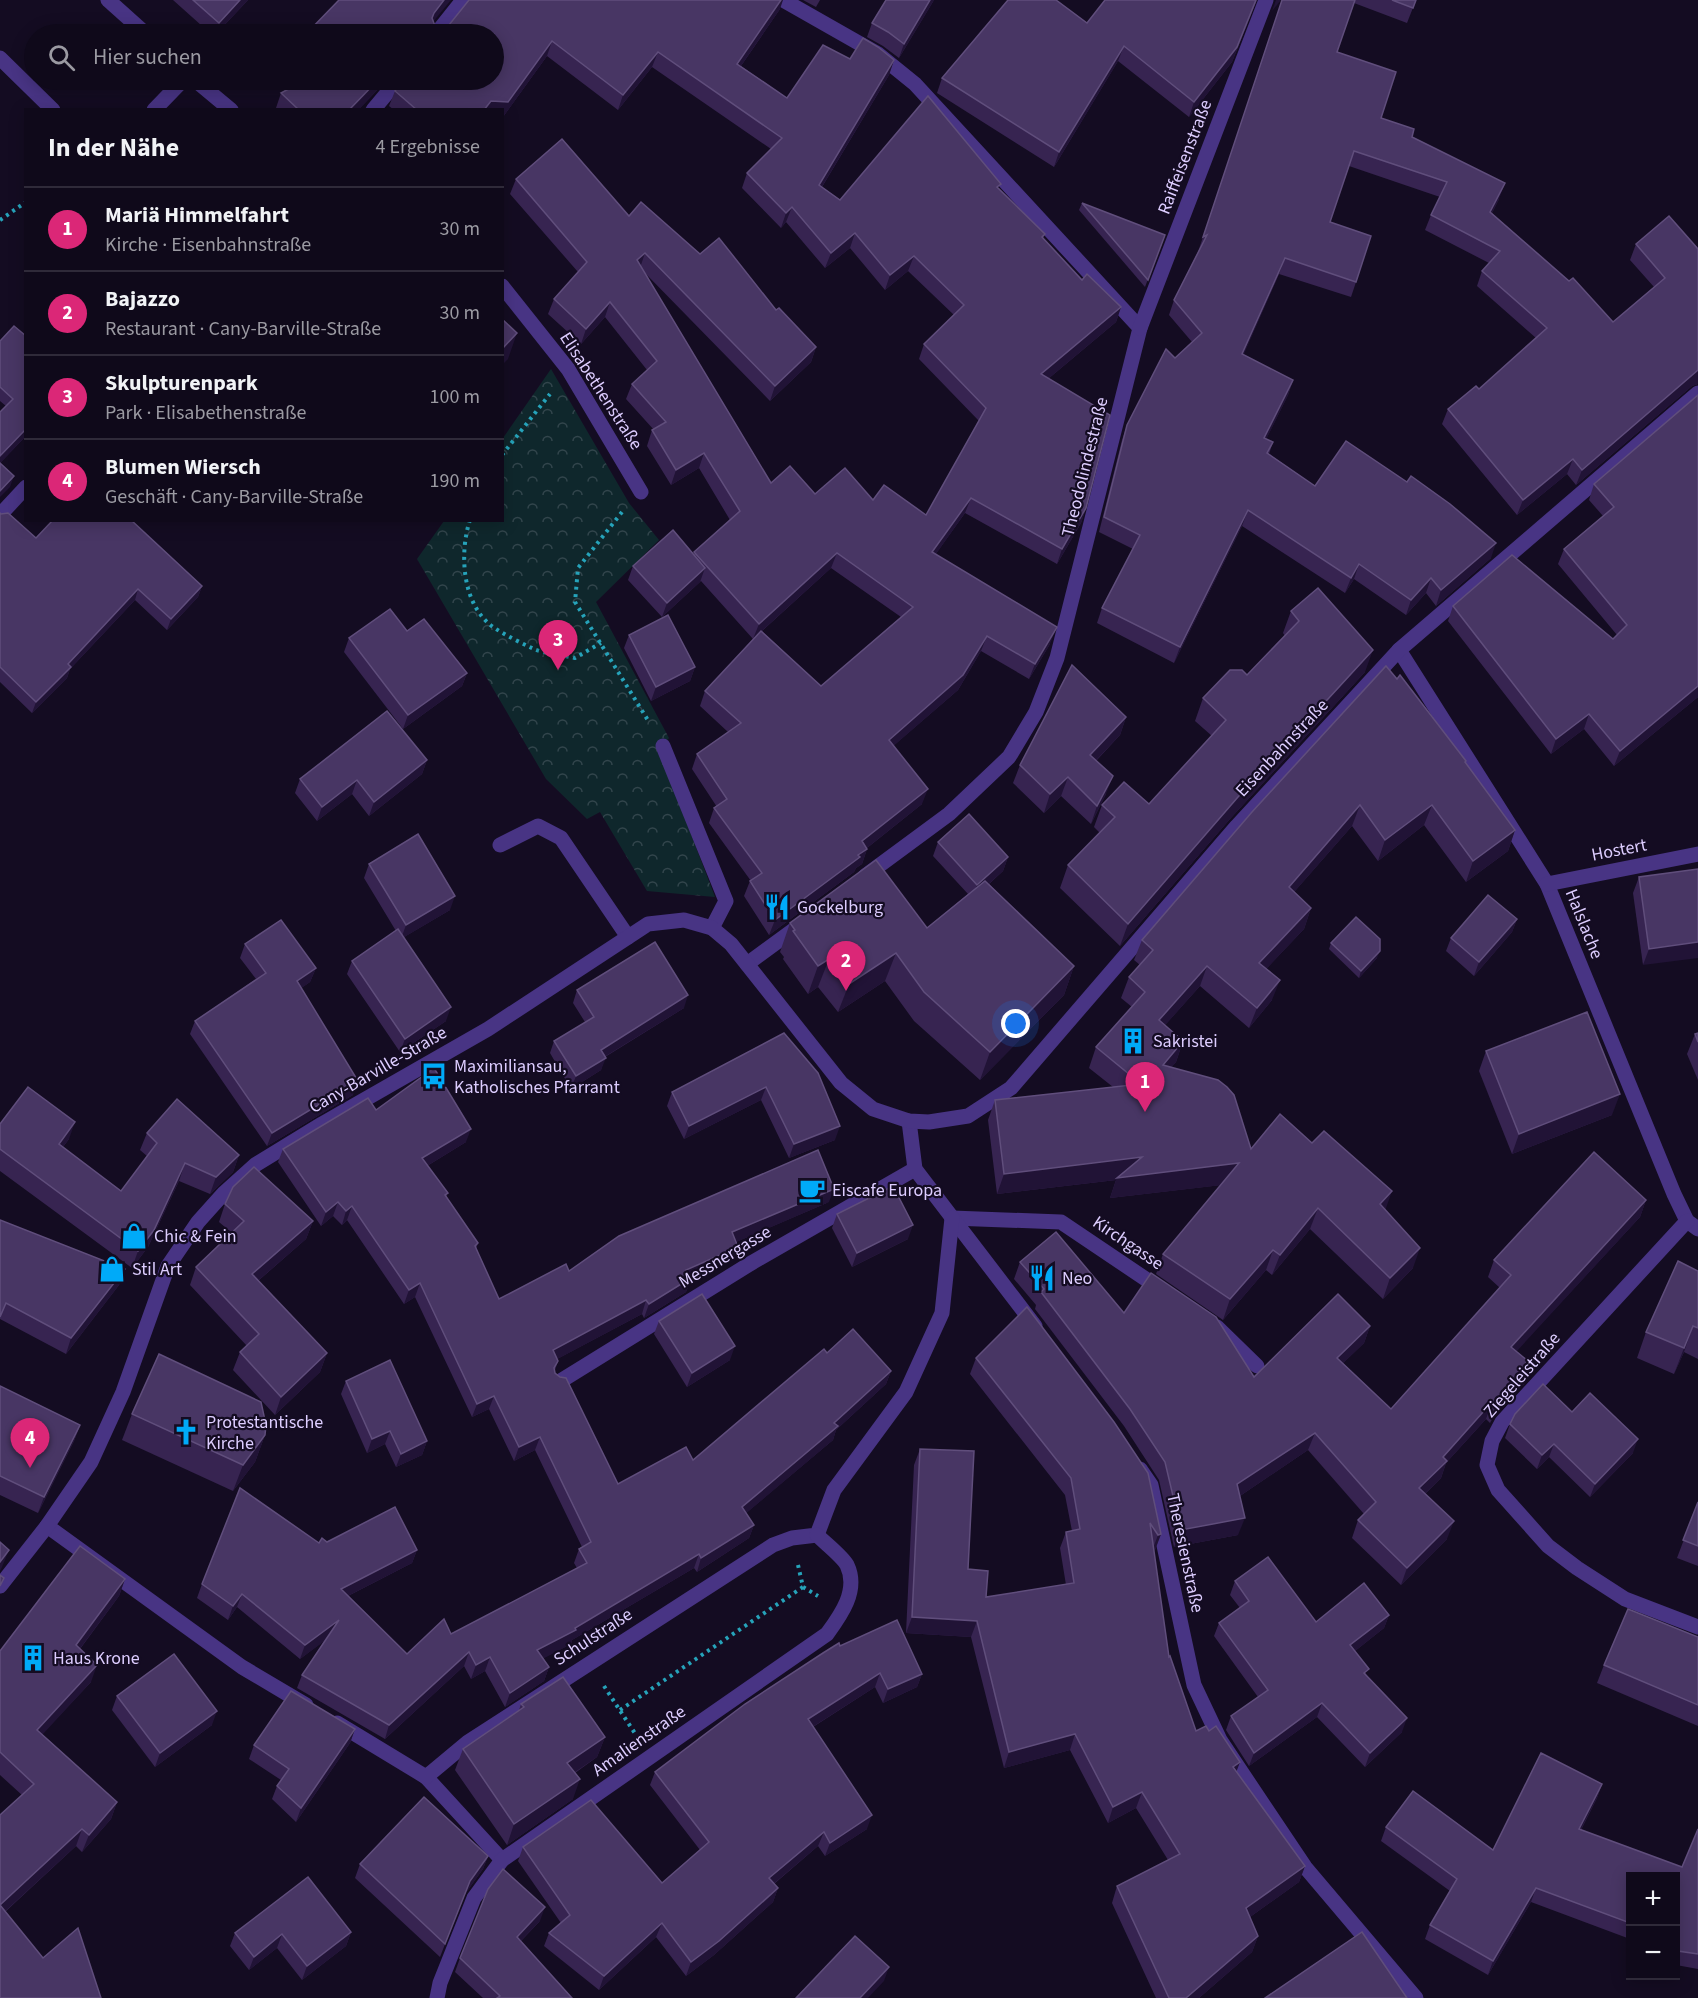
<!DOCTYPE html>
<html lang="de">
<head>
<meta charset="utf-8">
<style>
  body { margin:0; font-family:"Source Sans 3",sans-serif; background:#181223; color:#f1f3f6 }
  .controls { position:absolute; right:18px; bottom:18px; display:grid; overflow:hidden; border-radius:0px; box-shadow:0 3px 15px #0003 }
  .controls button { width:54px; height:54px; display:grid; place-items:center; padding:0; border:0; border-bottom:2px solid #2f2a39; background:#0f091a; color:#f1f3f6; font:30px sans-serif }
  .you { position:absolute; left:1016px; top:1024px; width:21px; height:21px; margin:-15px; border:4px solid #fff; border-radius:50%; background:#1a73e8; box-shadow:0 0 0 9px #1a73e833 }
  .badge { display:grid; place-items:center; width:39px; height:39px; border-radius:50%; background:#db2777; color:#fff; font-size:20px; font-weight:700 }
  .pin { position:absolute; translate:-50% -50px; filter:drop-shadow(0 2px 3px #0008) }
  .pin::after { content:''; position:absolute; top:32px; width:21px; height:18px; background:inherit; clip-path:polygon(0 0,100% 0,50% 100%) }
  .list { margin:0; padding:0; list-style:none }
  h2 { display:flex; justify-content:space-between; align-items:center; height:78px; margin:0; padding:0 24px; font-size:26px }
  h2 small { font-size:20px; font-weight:400; color:#9b9aa2 }
  .list li { display:grid; grid-template-columns:39px 1fr auto; gap:18px; align-items:center; box-sizing:border-box; height:84px; padding:0 24px; border-top:2px solid #2f2a39 }
  .list b { display:block; font-size:22px; white-space:nowrap }
  .list p { margin:0; font-size:20px; white-space:nowrap; color:#9b9aa2 }
  .list em { font-size:20px; font-style:normal; color:#9b9aa2 }
  .icon { flex:none; width:33px; height:33px; fill:none; stroke:currentColor; stroke-width:2; stroke-linecap:round; stroke-linejoin:round }
  .map { position:relative; flex:none; width:1698px; height:1998px; overflow:hidden }
  .search { position:absolute; background:#0f091a; box-shadow:0 3px 15px #0003; left:24px; top:24px; width:480px; height:66px; display:flex; align-items:center; gap:15px; box-sizing:border-box; padding:0 21px; border-radius:33px; color:#9b9aa2; font-size:22px }
  .panel { position:absolute; background:#0f091a; box-shadow:0 3px 15px #0003; left:24px; top:108px; width:480px; height:414px; border-radius:0px }
  .map>svg:first-child { display:block }
  .park { fill:url(#park-crowns) }
  .lines { fill:none; stroke-linecap:round; stroke-linejoin:round }
  .path { stroke:#26a3ba; stroke-width:4; stroke-dasharray:3 4.5; stroke-linecap:butt }
  .lane { stroke:#483484; stroke-width:15 }
  .street { stroke:#483484; stroke-width:15 }
  .wall { fill:#372451; fill-rule:evenodd }
  .shaded-wall { fill:#211336 }
  .building { fill:#483664; stroke:#604e7c; stroke-width:1.5 }
  .labels { text-anchor:middle; dominant-baseline:central; stroke-width:4.5; stroke-linejoin:round; paint-order:stroke }
  .street-label { font-size:18px; fill:#ddcdff; stroke:#140c22 }
  .poi-label { font-size:18px; fill:#ddcdff; stroke:#140c22; text-anchor:start }
</style>
</head>
<body>
<div class="map">
<svg width="1698" height="1998" viewBox="0 0 1698 1998">
  <defs>
    <pattern id="park-crowns" width="20" height="18" patternUnits="userSpaceOnUse" patternTransform="scale(1.5)"><rect width="20" height="18" fill="#0f272c"/><path d="M2 6a3 3 0 1 1 6 0M12 15a3 3 0 1 1 6 0" fill="none" stroke="#32454c"/></pattern>
  </defs>
  <rect width="100%" height="100%" fill="#140c22"/>
  <polygon class="park" points="551,369 629,503 659,540 596,602 669,738 659,750 715,897 647,891 600,812 587,819 546,779 417,559 444,521 502,520 503,438"/>
  <g class="lines">
    <g class="path">
      <polyline points="0,220 26,202"/>
      <polyline points="502,455 550,394"/>
      <polyline points="622,512 578,568 575,602 649,722"/>
      <path d="M470 520C459 553 462 605 493 627 505 635 521 643 534 649 546 654 562 655 575 658L601 643"/>
      <polyline points="798,1565 803,1587 818,1596"/>
      <polyline points="604,1686 636,1735"/>
      <polyline points="620,1710 803,1587"/>
    </g>
    <g class="lane">
      <polyline points="0,58 53,110"/>
      <polyline points="154,110 183,80"/>
      <polyline points="663,746 726,901 712,928"/>
      <polyline points="500,845 538,826 561,838 628,937"/>
      <polyline points="952,1218 1061,1222 1162,1290"/>
      <polyline points="1217,1327 1257,1366"/>
      <polyline points="559,1382 753,1262 915,1169"/>
      <polyline points="426,1777 502,1860"/>
    </g>
    <g class="street">
      <polyline points="108,0 146,34"/>
      <polyline points="783,0 878,54 915,84 1140,328 1057,658 1036,712 1009,757 949,814 865,876"/>
      <polyline points="436,34 463,0"/>
      <polyline points="195,80 231,110"/>
      <polyline points="373,110 398,80"/>
      <polyline points="502,286 568,369 641,492"/>
      <polyline points="1140,328 1266,0"/>
      <polyline points="0,515 26,487"/>
      <polyline points="1399,650 1547,884 1674,1194 1687,1221 1698,1229"/>
      <polyline points="1547,884 1698,854"/>
      <polyline points="747,964 803,923"/>
      <polyline points="909,1121 915,1169 1035,1326"/>
      <polyline points="1687,1221 1502,1422 1492,1441 1487,1465 1498,1490 1548,1546 1577,1568 1625,1599 1698,1627"/>
      <polyline points="1140,1469 1151,1485 1194,1685 1220,1740 1305,1867 1416,1998"/>
      <polyline points="47,1526 242,1667 306,1705"/>
      <polyline points="0,1586 47,1526 91,1462 123,1392 168,1266 198,1222 224,1193 255,1165 322,1124 488,1029 648,924 684,920 712,928 731,944 841,1083 873,1109 909,1121 929,1122 968,1116 1011,1088 1237,826 1399,650 1698,393"/>
      <polyline points="337,1723 426,1777 468,1742 773,1545 792,1538 817,1535 834,1490 906,1392 942,1313 952,1218"/>
      <path d="M437 1998 440 1983 474 1898 502 1860 827 1634C841 1615 859 1590 847 1565 842 1556 825 1543 817 1535"/>
    </g>
  </g>
  <g class="wall">
    <polygon points="173,0 248,0 216,34 211,34"/>
    <polygon points="803,0 820,0 816,7"/>
    <polygon points="934,0 899,58 883,46 867,37 872,23"/>
    <polygon points="1105,0 1257,0 1232,62 1189,117 1118,61 1054,167 937,93 942,78 1087,23"/>
    <polygon points="1282,0 1416,0 1407,23 1354,3 1337,52 1381,118 1412,137 1499,199 1492,213 1613,322 1654,287 1630,260 1636,244 1698,249 1698,384 1692,386 1576,485 1567,474 1517,515 1442,424 1448,409 1479,389 1536,338 1477,286 1482,271 1489,263 1425,230 1431,215 1440,197 1349,166 1330,222 1356,282 1351,297 1279,274 1243,355 1293,380 1288,395 1266,439 1273,442 1269,454 1315,486 1491,558 1436,606 1426,593 1406,615 1354,579 1345,593 1242,526 1174,663 1097,623 1102,608 1133,549 1099,532 1122,440 1127,425 1175,358 1192,342 1169,315 1174,300 1198,252"/>
    <path d="M780 9 741 66 787 98 850 59 894 60 889 75 822 187 840 200 999 190 1045 234 1043 238 1082 280 1121 307 1116 322 1048 379 1086 508 1081 523 1057 564 965 513 935 555 1050 644 1029 679 981 651 958 690 893 746 922 804 867 848V849L862 864 856 868 854 872 769 935 744 896 750 881H751L709 823 714 808 717 807 692 769 697 754 728 732 700 706 705 691 753 639 701 581 662 617 628 580 633 566 694 554 730 520 699 468 671 485 647 446 652 430H654L626 399 632 384 647 370 605 317 581 344 548 314 554 299 578 272 510 194 516 179 629 216 700 254 776 310 816 347 811 362 770 401 645 273 771 483 815 494 873 500 926 515 979 421 919 359 924 344 954 315 908 271 885 290 850 248 825 268 786 222 781 228 742 188 747 173 771 149 652 67 618 110 547 56 503 117 502 110H394L389 106 395 91 494 34H306L433 22 435 26 441 29ZM831 568 901 617 821 686 762 631Z"/>
    <polygon points="278,80 387,80 358,110 278,110 276,108 281,93 288,89"/>
    <polygon points="1082,203 1165,235 1145,287 1079,210"/>
    <polygon points="0,341 26,436 0,463 0,412 6,406 0,401"/>
    <polygon points="1698,395 1698,697 1614,766 1584,729 1551,754 1448,621 1453,606 1613,639 1617,635 1558,564 1564,549 1603,516 1589,500 1594,484"/>
    <polygon points="0,513 36,538 132,521 202,586 198,597 167,630 135,600 70,669 67,678 32,713 0,682"/>
    <polygon points="1291,611 1365,672 1230,819 1120,946 1060,888 1068,865 1100,833 1094,827 1102,805 1149,804 1212,736 1195,721 1203,698 1247,675 1285,636 1283,633"/>
    <polygon points="629,635 695,667 690,681 651,701 624,648"/>
    <polygon points="349,638 467,673 462,686 403,729 344,652"/>
    <polygon points="1126,717 1120,735 1096,761 1106,794 1091,824 1061,796 1044,813 1013,783 1020,765"/>
    <polygon points="427,760 422,774 369,816 352,794 317,821 295,793 300,779"/>
    <polygon points="1465,763 1515,830 1508,851 1466,882 1424,825 1378,861 1352,826 1294,892 1311,908 1304,929 1266,969 1272,1000 1249,1028 1200,986 1165,1025 1183,1041 1176,1062 1171,1067 1251,1149 1385,1209 1413,1268 1383,1299 1310,1229 1272,1275 1266,1270 1223,1320 1156,1274 1163,1254 1221,1185 1110,1198 1116,1180 997,1194 988,1120 995,1100 1113,1087 1089,1068 1096,1047 1132,1007 1121,998 1129,977 1140,965 1134,960 1142,940 1252,812"/>
    <polygon points="938,842 1008,857 1003,871 989,884 1074,966 1064,995 980,1080 914,1021 885,981 838,1012 818,987 808,994 783,959 784,957 780,952 790,923 927,928 968,894 933,856"/>
    <polygon points="369,864 450,910 404,937 446,1021 400,1052 347,974 352,961 396,931 364,878"/>
    <polygon points="1698,869 1643,965 1633,893 1639,877"/>
    <polygon points="1517,919 1512,932 1474,976 1446,951 1451,938"/>
    <polygon points="1331,943 1377,958 1359,978 1329,949"/>
    <polygon points="245,944 316,968 310,982 301,988 353,1095 267,1146 190,1034 195,1021 256,979 240,958"/>
    <polygon points="577,990 684,1008 605,1057 601,1070 571,1089 550,1053 554,1041 585,1022 573,1003"/>
    <polygon points="784,1033 835,1140 789,1158 761,1100 684,1139 667,1106 672,1092"/>
    <polygon points="1698,1033 1698,1080 1687,1054 1695,1034"/>
    <polygon points="1486,1051 1612,1115 1512,1154 1479,1071"/>
    <polygon points="376,1110 466,1142 427,1166 448,1193 446,1197 478,1243 476,1249 499,1299 569,1271 829,1202 736,1242 734,1260 691,1279 686,1292 644,1318 642,1314 557,1359 558,1361 555,1370 555,1373 618,1484 693,1460 827,1353 891,1371 886,1384 836,1430 833,1440 746,1513 754,1525 749,1538 697,1572 694,1568 572,1640 571,1644 543,1658 549,1667 544,1681 505,1707 485,1671 471,1679 464,1666 385,1739 297,1688 302,1675 325,1640 300,1659 237,1607 228,1620 197,1598 202,1584 319,1543 327,1542 417,1550 412,1563 348,1596 407,1654 451,1634 577,1568 574,1563 579,1549 582,1547 535,1450 514,1461 489,1409 472,1417 415,1297 404,1304 347,1220 342,1225 333,1216 321,1226 278,1162 283,1149"/>
    <polygon points="0,1124 69,1139 63,1147 121,1191 147,1156 140,1150 147,1133 239,1155 233,1172 210,1194 179,1181 148,1247 132,1268 0,1171"/>
    <polygon points="1646,1200 1640,1217 1516,1351 1528,1361 1527,1364 1530,1367 1524,1384 1495,1415 1490,1423 1486,1419 1446,1463 1441,1478 1425,1494 1447,1539 1401,1585 1352,1538 1358,1520 1364,1514 1308,1450 1240,1496 1238,1535 1174,1547 1159,1480 1124,1426 1035,1309 1036,1305 1014,1279 1020,1262 1254,1377 1370,1326 1364,1343 1343,1363 1391,1409 1500,1288 1488,1277 1494,1260"/>
    <polygon points="225,1204 313,1221 306,1239 258,1281 327,1353 320,1372 275,1415 233,1370 240,1352 247,1346 190,1285 196,1267 232,1233 219,1222"/>
    <polygon points="837,1214 908,1239 852,1267 832,1228"/>
    <polygon points="0,1220 125,1269 119,1285 66,1354 0,1319"/>
    <polygon points="1698,1271 1698,1359 1684,1352 1674,1374 1637,1358 1646,1332"/>
    <polygon points="659,1321 730,1360 687,1387 654,1334"/>
    <polygon points="976,1358 1161,1534 1155,1550 1153,1551 1169,1657 1196,1731 1209,1731 1240,1762 1236,1771 1305,1866 1299,1882 1250,1917 1258,1936 1252,1952 1199,1998 1156,1998 1112,1903 1117,1886 1168,1860 1136,1808 1108,1823 1070,1750 1004,1768 971,1637 906,1633 914,1465 920,1449 968,1569 986,1597 1066,1585 1060,1548 1066,1532 1072,1531 1065,1495 970,1374"/>
    <polygon points="346,1381 427,1441 422,1455 396,1467 385,1444 367,1453 341,1394"/>
    <polygon points="0,1386 80,1425 74,1441 38,1513 0,1495"/>
    <polygon points="1572,1412 1633,1453 1590,1497 1549,1457 1537,1469 1505,1438 1510,1424"/>
    <polygon points="132,1414 265,1435 255,1462 233,1491 122,1440"/>
    <polygon points="1698,1502 1698,1566 1677,1558"/>
    <polygon points="125,1579 119,1596 80,1649 91,1682 42,1734 117,1802 111,1819 82,1852 76,1846 5,1912 43,1958 0,1998 0,1815 22,1795 0,1775 0,1651"/>
    <polygon points="1235,1581 1316,1622 1389,1615 1384,1628 1355,1651 1367,1676 1402,1732 1365,1767 1317,1717 1249,1766 1226,1730 1231,1716 1258,1697 1214,1636 1219,1623 1240,1608 1230,1595"/>
    <polygon points="1698,1637 1698,1726 1597,1683 1604,1665"/>
    <polygon points="840,1646 922,1674 917,1687 883,1703 875,1687 813,1727 867,1829 825,1856 818,1846 774,1884 778,1888 773,1902 714,1955 686,1976 656,1937 599,1990 544,1946 549,1933 561,1923 518,1861 523,1847 662,1883 700,1850 650,1785 655,1772"/>
    <polygon points="117,1696 212,1725 155,1767 112,1710"/>
    <polygon points="521,1704 605,1737 597,1757 575,1773 573,1799 507,1845 455,1770 463,1749 519,1710"/>
    <polygon points="355,1729 350,1743 296,1822 272,1799 277,1786 281,1780 249,1759 254,1745"/>
    <polygon points="1602,1784 1597,1798 1581,1830 1682,1867 1698,1829 1698,1969 1676,1965 1676,1876 1630,1876 1630,1939 1531,1902 1488,1975 1425,1939 1430,1925 1450,1891 1381,1841 1386,1827 1493,1850"/>
    <polygon points="488,1856 483,1869 465,1894 440,1957 355,1878 360,1864"/>
    <polygon points="540,1921 521,1941 572,1998 483,1998 455,1972 460,1958"/>
    <polygon points="351,1932 346,1946 302,1980 277,1948 249,1970 230,1946 235,1933"/>
  </g>
  <g class="shaded-wall">
    <polygon points="240,0 248,0 216,34 215,34 219,23"/>
    <polygon points="444,0 451,0 428,28 434,13"/>
    <polygon points="781,0 783,0 780,9 732,79 737,64"/>
    <polygon points="930,0 934,0 899,58 904,44"/>
    <polygon points="1256,0 1232,62 1189,117 1194,102"/>
    <polygon points="1276,0 1281,0 1272,11"/>
    <polygon points="552,41 547,56 503,117 502,110 484,110 491,101"/>
    <polygon points="1124,46 1118,61 1054,167 1059,152"/>
    <polygon points="658,52 652,67 618,110 623,95"/>
    <polygon points="894,60 889,75 814,200 819,185"/>
    <polygon points="378,80 387,80 358,110 349,110"/>
    <polygon points="1505,183 1499,199 1485,227 1490,212"/>
    <polygon points="792,207 786,222 781,228 786,213"/>
    <polygon points="855,233 850,248 825,268 831,253"/>
    <polygon points="645,253 640,268 637,260"/>
    <polygon points="914,256 908,271 885,290 890,275"/>
    <polygon points="1285,258 1279,274 1237,370 1242,354"/>
    <polygon points="610,302 605,317 581,344 586,329"/>
    <polygon points="1121,307 1116,322 1036,389 1041,374"/>
    <polygon points="517,333 508,359 502,365 502,349"/>
    <polygon points="816,347 811,362 770,401 775,386"/>
    <polygon points="1698,370 1698,384 1692,386 1576,485 1582,470"/>
    <polygon points="1293,380 1288,395 1259,454 1264,438"/>
    <polygon points="26,429 26,436 0,463 0,456"/>
    <polygon points="704,453 699,468 671,485 676,470"/>
    <polygon points="1573,459 1567,474 1517,515 1523,500"/>
    <polygon points="14,476 10,487 0,497 0,491"/>
    <polygon points="971,498 965,513 926,568 932,552"/>
    <polygon points="1086,508 1081,523 1057,564 1062,549"/>
    <polygon points="1248,510 1242,526 1174,663 1180,647"/>
    <polygon points="1496,543 1491,558 1436,606 1441,590"/>
    <polygon points="837,553 831,568 753,639 759,624"/>
    <polygon points="1359,564 1354,579 1345,593 1351,578"/>
    <polygon points="705,568 700,582 662,617 667,603"/>
    <polygon points="1431,578 1426,593 1406,615 1411,600"/>
    <polygon points="202,586 198,597 167,630 171,619"/>
    <polygon points="138,589 135,600 70,669 67,678 32,713 36,702 68,664"/>
    <polygon points="1056,629 1050,644 1029,679 1035,664"/>
    <polygon points="987,636 981,651 958,690 883,755 889,740"/>
    <polygon points="1373,650 1365,672 1230,819 1120,946 1128,924 1238,797"/>
    <polygon points="695,667 690,681 651,701 656,687"/>
    <polygon points="467,673 462,686 403,729 408,715"/>
    <polygon points="1698,686 1698,697 1614,766 1620,751"/>
    <polygon points="1589,714 1584,729 1551,754 1556,739"/>
    <polygon points="1126,717 1120,735 1083,774 1090,755"/>
    <polygon points="427,760 422,774 369,816 374,802"/>
    <polygon points="1113,776 1106,794 1091,824 1097,806"/>
    <polygon points="1068,777 1061,796 1044,813 1050,794"/>
    <polygon points="357,780 352,794 317,821 322,807"/>
    <polygon points="928,789 922,804 858,855 867,849 862,864 856,868 854,872 769,935 775,920 862,841"/>
    <polygon points="1360,805 1352,826 1281,907 1289,887"/>
    <polygon points="1432,805 1424,825 1378,861 1385,840"/>
    <polygon points="1515,830 1508,851 1466,882 1473,861"/>
    <polygon points="1008,857 1003,871 972,899 977,885"/>
    <polygon points="455,896 450,910 401,939 406,925"/>
    <polygon points="1311,908 1304,929 1252,984 1259,963"/>
    <polygon points="1517,919 1512,932 1474,976 1479,962"/>
    <polygon points="1698,942 1698,958 1643,965 1649,949"/>
    <polygon points="1380,951 1377,958 1359,978 1361,971"/>
    <polygon points="896,953 885,981 838,1012 849,984"/>
    <polygon points="829,959 818,987 808,994 818,966"/>
    <polygon points="1074,966 1064,995 980,1080 990,1052"/>
    <polygon points="1207,966 1200,986 1152,1040 1159,1020"/>
    <polygon points="316,968 310,982 292,995 297,981"/>
    <polygon points="1280,980 1272,1000 1249,1028 1257,1008"/>
    <polygon points="688,995 684,1008 596,1062 601,1050"/>
    <polygon points="451,1007 446,1021 400,1052 405,1039"/>
    <polygon points="1183,1041 1176,1062 1156,1086 1163,1065"/>
    <polygon points="606,1058 601,1070 571,1089 576,1076"/>
    <polygon points="358,1081 353,1095 267,1146 272,1133"/>
    <polygon points="766,1087 761,1100 684,1139 689,1126"/>
    <polygon points="1620,1094 1612,1115 1512,1154 1519,1134"/>
    <polygon points="75,1122 69,1139 52,1161 59,1144"/>
    <polygon points="840,1126 835,1140 789,1158 794,1144"/>
    <polygon points="471,1129 466,1142 417,1172 422,1158"/>
    <polygon points="239,1155 233,1172 210,1194 216,1177"/>
    <polygon points="1142,1157 1239,1163 1231,1184 1110,1198 1116,1180 997,1194 1004,1174"/>
    <polygon points="185,1163 179,1181 148,1247 132,1268 138,1251"/>
    <polygon points="834,1189 829,1202 727,1246 732,1232"/>
    <polygon points="1392,1191 1385,1211 1380,1204"/>
    <polygon points="1646,1200 1640,1217 1505,1364 1511,1347"/>
    <polygon points="338,1202 333,1216 321,1226 326,1212"/>
    <polygon points="352,1206 347,1220 342,1225 346,1211"/>
    <polygon points="1318,1208 1310,1229 1272,1275 1280,1255"/>
    <polygon points="313,1221 306,1239 245,1292 252,1274"/>
    <polygon points="913,1225 908,1239 852,1267 857,1253"/>
    <polygon points="738,1247 734,1260 691,1279 686,1292 644,1318 649,1304 686,1270"/>
    <polygon points="1420,1248 1413,1268 1383,1299 1390,1278"/>
    <polygon points="1273,1250 1266,1270 1223,1320 1230,1299"/>
    <polygon points="125,1269 119,1285 66,1354 71,1338"/>
    <polygon points="420,1283 415,1297 404,1304 409,1290"/>
    <polygon points="646,1300 642,1314 548,1364 553,1350"/>
    <polygon points="1370,1326 1364,1343 1331,1375 1337,1358"/>
    <polygon points="1693,1326 1684,1352 1674,1374 1684,1348"/>
    <polygon points="735,1346 730,1360 687,1387 692,1373"/>
    <polygon points="327,1353 320,1372 275,1415 281,1397"/>
    <polygon points="1528,1361 1523,1374 1530,1367 1524,1384 1495,1415 1490,1423 1497,1406 1501,1398"/>
    <polygon points="891,1371 886,1384 836,1430 833,1440 737,1521 742,1507"/>
    <polygon points="494,1396 489,1409 472,1417 477,1404"/>
    <polygon points="1492,1402 1486,1419 1446,1463 1441,1478 1413,1505 1419,1488 1443,1457"/>
    <polygon points="80,1425 74,1441 38,1513 44,1497"/>
    <polygon points="390,1431 385,1444 367,1453 372,1439"/>
    <polygon points="1315,1433 1308,1450 1231,1502 1237,1484"/>
    <polygon points="265,1435 255,1462 233,1491 243,1465"/>
    <polygon points="540,1437 535,1450 514,1461 519,1447"/>
    <polygon points="1638,1439 1633,1453 1590,1497 1595,1484"/>
    <polygon points="427,1441 422,1455 396,1467 401,1454"/>
    <polygon points="1554,1444 1549,1457 1537,1469 1542,1455"/>
    <polygon points="1245,1518 1238,1535 1174,1547 1181,1530"/>
    <polygon points="1454,1521 1447,1539 1401,1585 1407,1568"/>
    <polygon points="754,1525 749,1538 697,1572 701,1558"/>
    <polygon points="1161,1534 1155,1550 1152,1551 1158,1535"/>
    <polygon points="9,1550 2,1567 0,1571 0,1562"/>
    <polygon points="417,1550 412,1563 336,1602 341,1589"/>
    <polygon points="699,1554 694,1568 572,1640 571,1644 533,1664 537,1650"/>
    <polygon points="125,1579 119,1596 70,1662 76,1645"/>
    <polygon points="242,1594 237,1607 228,1620 233,1606"/>
    <polygon points="1389,1615 1384,1628 1345,1659 1350,1645"/>
    <polygon points="912,1617 977,1621 971,1637 906,1633"/>
    <polygon points="339,1620 334,1634 300,1659 305,1645"/>
    <polygon points="469,1652 464,1666 385,1739 389,1725"/>
    <polygon points="490,1657 485,1671 471,1679 476,1665"/>
    <polygon points="97,1665 91,1682 31,1747 37,1730"/>
    <polygon points="549,1667 544,1681 505,1707 510,1693"/>
    <polygon points="880,1673 875,1687 803,1733 808,1719"/>
    <polygon points="922,1674 917,1687 883,1703 888,1689"/>
    <polygon points="1322,1703 1317,1717 1249,1766 1254,1753"/>
    <polygon points="217,1711 212,1725 155,1767 160,1753"/>
    <polygon points="1407,1718 1402,1732 1365,1767 1370,1753"/>
    <polygon points="355,1729 350,1743 296,1822 301,1808"/>
    <polygon points="1075,1734 1070,1750 1004,1768 1009,1752"/>
    <polygon points="605,1737 597,1757 559,1783 567,1763"/>
    <polygon points="1240,1762 1234,1778 1233,1767"/>
    <polygon points="580,1779 573,1799 507,1845 514,1824"/>
    <polygon points="1602,1784 1597,1798 1574,1843 1579,1829"/>
    <polygon points="1142,1792 1136,1808 1108,1823 1113,1807"/>
    <polygon points="117,1802 111,1819 82,1852 89,1835"/>
    <polygon points="872,1815 867,1829 825,1856 830,1843"/>
    <polygon points="82,1829 76,1846 0,1916 0,1905"/>
    <polygon points="824,1832 818,1846 764,1892 769,1878"/>
    <polygon points="488,1856 483,1869 465,1894 440,1957 470,1881"/>
    <polygon points="1305,1866 1299,1882 1240,1924 1246,1908"/>
    <polygon points="778,1888 773,1902 714,1955 686,1976 691,1962"/>
    <polygon points="1536,1888 1531,1902 1488,1975 1493,1961"/>
    <polygon points="545,1907 540,1921 512,1950 517,1937"/>
    <polygon points="662,1923 656,1937 599,1990 604,1976"/>
    <polygon points="351,1932 346,1946 302,1980 307,1966"/>
    <polygon points="282,1934 277,1948 249,1970 254,1957"/>
    <polygon points="1258,1936 1252,1952 1199,1998 1186,1998"/>
    <polygon points="889,1967 884,1981 868,1998 860,1998"/>
  </g>
  <g class="building">
    <polygon points="193,0 240,0 219,23"/>
    <polygon points="339,0 444,0 434,13 432,18 435,26 441,29 449,25 469,0 781,0 737,64 787,98 823,45 850,59 863,38 878,47 894,60 819,185 840,200 928,96 1001,184 997,187 1045,234 1042,237 1082,280 1087,274 1121,307 1041,374 1110,415 1086,508 1062,549 971,498 932,552 1057,627 1056,629 1035,664 987,636 963,675 889,740 928,789 862,841 867,849 858,855 860,857 775,920 750,881 762,873 714,808 727,799 697,754 741,723 705,691 761,631 821,686 913,607 837,553 759,624 694,552 740,511 704,453 676,470 652,430 666,422 632,384 657,361 610,302 586,329 554,299 587,262 516,179 562,139 629,216 641,202 700,254 719,238 776,310 779,308 816,347 775,386 645,253 637,260 771,483 790,466 815,494 845,468 873,500 884,485 926,515 986,408 924,344 964,305 914,256 890,275 855,233 831,253 792,207 786,213 747,173 782,138 658,52 623,95 552,41 508,102 491,101 484,110 417,110 395,91 403,80 494,80 494,34 306,34"/>
    <polygon points="886,0 930,0 904,44 888,32 872,23"/>
    <polygon points="1008,0 1056,0 1087,23 1105,0 1256,0 1237,47 1194,102 1124,46 1059,152 942,78"/>
    <polygon points="1282,0 1355,0 1337,52 1396,72 1381,118 1414,129 1412,137 1505,183 1490,212 1569,281 1573,278 1613,322 1665,278 1636,244 1669,216 1698,249 1698,370 1582,470 1573,459 1523,500 1448,409 1476,386 1479,389 1547,328 1482,271 1500,251 1431,215 1447,182 1354,151 1330,222 1371,236 1356,282 1285,258 1242,354 1293,380 1264,438 1273,442 1267,453 1315,486 1346,441 1407,482 1411,476 1450,504 1496,543 1441,590 1431,578 1411,600 1359,564 1351,578 1248,510 1180,647 1102,608 1140,535 1104,517 1127,425 1166,349 1175,358 1202,333 1174,300 1207,235 1203,237"/>
    <polygon points="1392,0 1416,0 1413,8"/>
    <polygon points="299,80 378,80 349,110 299,110 281,93 302,82"/>
    <polygon points="1082,203 1165,235 1148,280"/>
    <polygon points="502,319 517,333 502,349"/>
    <polygon points="14,326 26,336 26,429 0,456 0,412 13,399 0,387 0,341"/>
    <polygon points="1698,395 1698,686 1620,751 1589,714 1556,739 1453,606 1512,555 1613,639 1627,625 1564,549 1614,507 1594,484"/>
    <polygon points="0,463 14,476 0,491"/>
    <polygon points="0,513 1,514 8,513 36,538 53,520 131,520 202,586 171,619 138,589 68,664 71,667 36,702 0,667"/>
    <polygon points="673,530 705,568 667,603 633,566"/>
    <polygon points="1318,588 1373,650 1238,797 1128,924 1068,865 1115,817 1102,805 1124,782 1149,804 1226,720 1203,698 1230,670 1242,670 1247,675 1299,621 1291,611"/>
    <polygon points="390,609 407,631 424,619 467,673 408,715 349,638"/>
    <polygon points="668,615 695,667 656,687 629,635"/>
    <polygon points="1072,665 1126,717 1090,755 1113,776 1097,806 1068,777 1050,794 1020,765"/>
    <polygon points="1386,666 1397,679 1400,675 1466,761 1465,762 1515,830 1473,861 1432,805 1385,840 1360,805 1289,887 1311,908 1259,963 1280,980 1257,1008 1207,966 1159,1020 1183,1041 1163,1065 1218,1080 1227,1087 1234,1095 1251,1149 1280,1114 1312,1143 1324,1131 1392,1191 1380,1204 1420,1248 1390,1278 1318,1208 1280,1255 1273,1250 1230,1299 1163,1254 1239,1163 1117,1178 1142,1157 1004,1174 995,1100 1141,1084 1096,1047 1145,992 1129,977 1153,950 1142,940 1252,812"/>
    <polygon points="387,711 427,760 374,802 357,780 322,807 300,779"/>
    <polygon points="969,814 1008,857 977,885 938,842"/>
    <polygon points="418,834 455,896 406,925 369,864"/>
    <polygon points="876,860 927,928 985,881 1074,966 990,1052 924,992 896,953 849,984 829,959 818,966 793,931 795,930 790,923"/>
    <polygon points="1698,869 1698,942 1649,949 1639,877"/>
    <polygon points="1488,895 1517,919 1479,962 1451,938"/>
    <polygon points="1356,917 1380,939 1380,951 1361,971 1331,943"/>
    <polygon points="281,920 316,968 297,981 358,1081 272,1133 195,1021 266,973 245,944"/>
    <polygon points="398,929 451,1007 405,1039 352,961"/>
    <polygon points="655,942 688,995 601,1050 606,1058 576,1076 554,1041 594,1017 577,990"/>
    <polygon points="1587,1012 1620,1094 1519,1134 1486,1051"/>
    <polygon points="784,1033 818,1073 840,1126 794,1144 766,1087 689,1126 672,1092"/>
    <polygon points="1698,1033 1698,1042 1695,1034"/>
    <polygon points="434,1068 471,1129 422,1158 448,1193 445,1195 478,1243 475,1246 499,1299 566,1264 569,1271 619,1236 818,1150 834,1189 732,1232 738,1247 686,1270 691,1278 649,1304 646,1300 553,1350 558,1361 554,1368 555,1373 560,1377 566,1378 618,1484 686,1447 693,1460 824,1349 827,1353 853,1329 891,1371 834,1423 838,1426 742,1507 754,1525 701,1558 699,1554 575,1628 576,1630 537,1650 549,1667 510,1693 490,1657 476,1665 469,1652 389,1725 302,1675 339,1620 305,1645 242,1594 233,1606 202,1584 240,1488 319,1543 322,1538 327,1542 395,1507 417,1550 341,1589 407,1654 444,1619 451,1634 587,1563 579,1549 591,1542 540,1437 519,1447 494,1396 477,1404 420,1283 409,1290 352,1206 346,1211 338,1202 326,1212 283,1149 368,1098 376,1110"/>
    <polygon points="28,1087 75,1122 59,1144 121,1191 157,1143 147,1133 177,1099 239,1155 216,1177 185,1163 154,1230 138,1251 0,1149 0,1124"/>
    <polygon points="1594,1152 1646,1200 1511,1347 1528,1361 1526,1363 1530,1367 1501,1398 1497,1406 1492,1402 1443,1457 1447,1461 1419,1488 1454,1521 1407,1568 1358,1520 1376,1502 1315,1433 1237,1484 1245,1518 1181,1530 1165,1462 1130,1409 1041,1292 1044,1289 1020,1262 1056,1232 1124,1313 1151,1273 1216,1317 1254,1377 1338,1294 1370,1326 1337,1358 1391,1409 1511,1275 1494,1260"/>
    <polygon points="254,1167 313,1221 252,1274 327,1353 281,1397 240,1352 259,1334 196,1267 244,1221 225,1204 233,1187"/>
    <polygon points="893,1186 913,1225 857,1253 837,1214"/>
    <polygon points="0,1220 125,1269 71,1338 6,1303 0,1317"/>
    <polygon points="1678,1261 1698,1271 1698,1328 1693,1326 1684,1348 1646,1332"/>
    <polygon points="702,1294 735,1346 692,1373 659,1321"/>
    <polygon points="1027,1307 1114,1422 1148,1473 1161,1534 1158,1535 1150,1523 1169,1657 1170,1656 1196,1731 1206,1726 1209,1731 1216,1726 1240,1762 1233,1767 1305,1866 1246,1908 1258,1936 1186,1998 1169,1998 1117,1886 1180,1854 1142,1792 1113,1807 1075,1734 1009,1752 977,1621 912,1617 920,1449 974,1451 968,1569 988,1571 986,1597 1074,1583 1066,1532 1080,1529 1071,1478 976,1358"/>
    <polygon points="159,1354 261,1402 266,1425 265,1435 243,1465 132,1414"/>
    <polygon points="390,1360 427,1441 401,1454 390,1431 372,1439 346,1381"/>
    <polygon points="1543,1384 1572,1412 1590,1393 1638,1439 1595,1484 1554,1444 1542,1455 1510,1424 1515,1414"/>
    <polygon points="0,1386 80,1425 44,1497 0,1476"/>
    <polygon points="1698,1502 1698,1546 1683,1540"/>
    <polygon points="0,1542 9,1550 0,1562"/>
    <polygon points="80,1546 125,1579 76,1645 97,1665 37,1730 117,1802 89,1835 82,1829 0,1905 0,1815 34,1784 0,1752 0,1651"/>
    <polygon points="1268,1557 1316,1622 1364,1583 1389,1615 1350,1645 1369,1669 1364,1673 1407,1718 1370,1753 1322,1703 1254,1753 1231,1716 1268,1690 1219,1623 1249,1601 1235,1581"/>
    <polygon points="0,1575 4,1578 0,1586"/>
    <polygon points="1628,1609 1698,1637 1698,1705 1604,1665"/>
    <polygon points="897,1620 922,1674 888,1689 880,1673 808,1719 872,1815 830,1843 824,1832 769,1878 778,1888 719,1941 691,1962 662,1923 604,1976 549,1933 570,1915 523,1847 591,1800 662,1883 709,1842 655,1772 745,1704 823,1653 839,1643 840,1646"/>
    <polygon points="174,1654 217,1711 160,1753 117,1696"/>
    <polygon points="563,1677 605,1737 567,1763 580,1779 514,1824 463,1749 524,1707 521,1704"/>
    <polygon points="291,1691 355,1729 301,1808 277,1786 289,1769 254,1745"/>
    <polygon points="1541,1753 1602,1784 1579,1829 1682,1867 1698,1829 1698,1954 1678,1951 1679,1941 1676,1940 1676,1876 1630,1876 1630,1923 1536,1888 1493,1961 1430,1925 1457,1879 1386,1827 1413,1791 1493,1850"/>
    <polygon points="424,1797 488,1856 470,1881 445,1944 360,1864"/>
    <polygon points="503,1869 545,1907 517,1937 572,1998 497,1998 500,1996 460,1958 488,1889"/>
    <polygon points="308,1877 351,1932 307,1966 282,1934 254,1957 235,1933"/>
    <polygon points="0,1905 43,1958 78,1928 101,1998 0,1998"/>
    <polygon points="1362,1932 1407,1998 1265,1998"/>
    <polygon points="855,1936 889,1967 860,1998 796,1998"/>
  </g>
  <defs>
    <g id="restaurant-bare" transform="scale(2.07)"><path d="M-5-6h1v4h1v-4h1v4h1v-4h1v5L-1.5 .5V6h-2V.5L-5-1ZM5-6V6H3V1.5H1.5Q1.5-4 5-6Z" fill="#00aaf8" stroke="#140c22" stroke-width="2.5" paint-order="stroke"/></g>
    <g id="building-bare" transform="scale(2.07)"><path d="M-4-6H4V6H1V3H-1V6H-4ZM-2.5-4.3h1.7v1.8h-1.7ZM.8-4.3h1.7v1.8H.8ZM-2.5-1h1.7V.8h-1.7ZM.8-1h1.7V.8H.8Z" fill="#00aaf8" stroke="#140c22" stroke-width="2.5" paint-order="stroke"/></g>
    <g id="bus-bare" transform="scale(2.07)"><path d="M-5-6H5V4H4V6H2V4H-2V6H-4V4H-5ZM-3.5-4V0h7V-4ZM-3.5 1.2v1.5H-2V1.2ZM2 1.2v1.5H3.5V1.2Z" fill="#00aaf8" stroke="#140c22" stroke-width="2.5" paint-order="stroke"/></g>
    <g id="cafe-bare" transform="scale(2.07)"><path d="M-5.5-4.5H6V0H3Q3 3.5 0 3.5H-2.5Q-5.5 3.5-5.5 0ZM3-3.2v2h1.7v-2ZM-6 4.5H4V6H-6Z" fill="#00aaf8" stroke="#140c22" stroke-width="2.5" paint-order="stroke"/></g>
    <g id="shop-bare" transform="scale(2.07)"><path d="M-5-2.5h2.3a2.7 3.5 0 0 1 5.4 0H5L5.5 6h-11ZM-1.5-2.5h3a1.5 2.3 0 0 0-3 0Z" fill="#00aaf8" stroke="#140c22" stroke-width="2.5" paint-order="stroke"/></g>
    <g id="church-bare" transform="scale(2.07)"><path d="M-1.2-6h2.4v3.5h3.3v2.4h-3.3V6h-2.4V-.1h-3.3v-2.4h3.3Z" fill="#00aaf8" stroke="#140c22" stroke-width="2.5" paint-order="stroke"/></g>
  </defs>
  <g fill-rule="evenodd">
    <use href="#restaurant-bare" x="777" y="907"/>
    <use href="#building-bare" x="1133" y="1041"/>
    <use href="#bus-bare" x="434" y="1076"/>
    <use href="#cafe-bare" x="812" y="1190"/>
    <use href="#shop-bare" x="134" y="1236"/>
    <use href="#shop-bare" x="112" y="1269"/>
    <use href="#restaurant-bare" x="1042" y="1278"/>
    <use href="#church-bare" x="186" y="1432"/>
    <use href="#building-bare" x="33" y="1658"/>
  </g>
  <g class="labels">
    <g class="street-label">
      <text transform="translate(1185 157) rotate(-69)">Raiffeisenstraße</text>
      <text transform="translate(601 391) rotate(57)">Elisabethenstraße</text>
      <text transform="translate(1085 467) rotate(-76)">Theodolindestraße</text>
      <text transform="translate(1282 748) rotate(-47)">Eisenbahnstraße</text>
      <text transform="translate(1619 850) rotate(-11)">Hostert</text>
      <text transform="translate(1584 924) rotate(68)">Halslache</text>
      <text transform="translate(378 1070) rotate(-30)">Cany-Barville-Straße</text>
      <text transform="translate(1128 1243) rotate(34)">Kirchgasse</text>
      <text transform="translate(725 1257) rotate(-31)">Messnergasse</text>
      <text transform="translate(1522 1375) rotate(-49)">Ziegeleistraße</text>
      <text transform="translate(1185 1553) rotate(78)">Theresienstraße</text>
      <text transform="translate(593 1637) rotate(-33)">Schulstraße</text>
      <text transform="translate(639 1741) rotate(-35)">Amalienstraße</text>
    </g>
    <g class="poi-label">
      <text x="797" y="907">Gockelburg</text>
      <text x="1153" y="1041">Sakristei</text>
      <text x="454" y="1066">Maximiliansau,<tspan x="454" dy="21">Katholisches Pfarramt</tspan></text>
      <text x="832" y="1190">Eiscafe Europa</text>
      <text x="154" y="1236">Chic &amp; Fein</text>
      <text x="132" y="1269">Stil Art</text>
      <text x="1062" y="1278">Neo</text>
      <text x="206" y="1422">Protestantische<tspan x="206" dy="21">Kirche</tspan></text>
      <text x="53" y="1658">Haus Krone</text>
    </g>
  </g>
</svg>
<div class="controls">
<button>+</button>
<button>−</button>
</div>
<div class="you"></div>
<div class="pin badge" style="left:1145px;top:1112px">1</div>
<div class="pin badge" style="left:846px;top:991px">2</div>
<div class="pin badge" style="left:558px;top:670px">3</div>
<div class="pin badge" style="left:30px;top:1468px">4</div>
<div class="search"><svg class="icon" aria-label="search" viewBox="0 0 24 24"><circle cx="10" cy="10" r="6"/><path d="M15 15l6 6"/></svg>Hier suchen</div>
<section class="panel">
<h2>In der Nähe<small>4 Ergebnisse</small></h2>
<ul class="list">
<li><span class="badge">1</span><div><b>Mariä Himmelfahrt</b><p>Kirche · Eisenbahnstraße</p></div><em>30 m</em></li>
<li><span class="badge">2</span><div><b>Bajazzo</b><p>Restaurant · Cany-Barville-Straße</p></div><em>30 m</em></li>
<li><span class="badge">3</span><div><b>Skulpturenpark</b><p>Park · Elisabethenstraße</p></div><em>100 m</em></li>
<li><span class="badge">4</span><div><b>Blumen Wiersch</b><p>Geschäft · Cany-Barville-Straße</p></div><em>190 m</em></li>
</ul>
</section>
</div>
</body>
</html>
